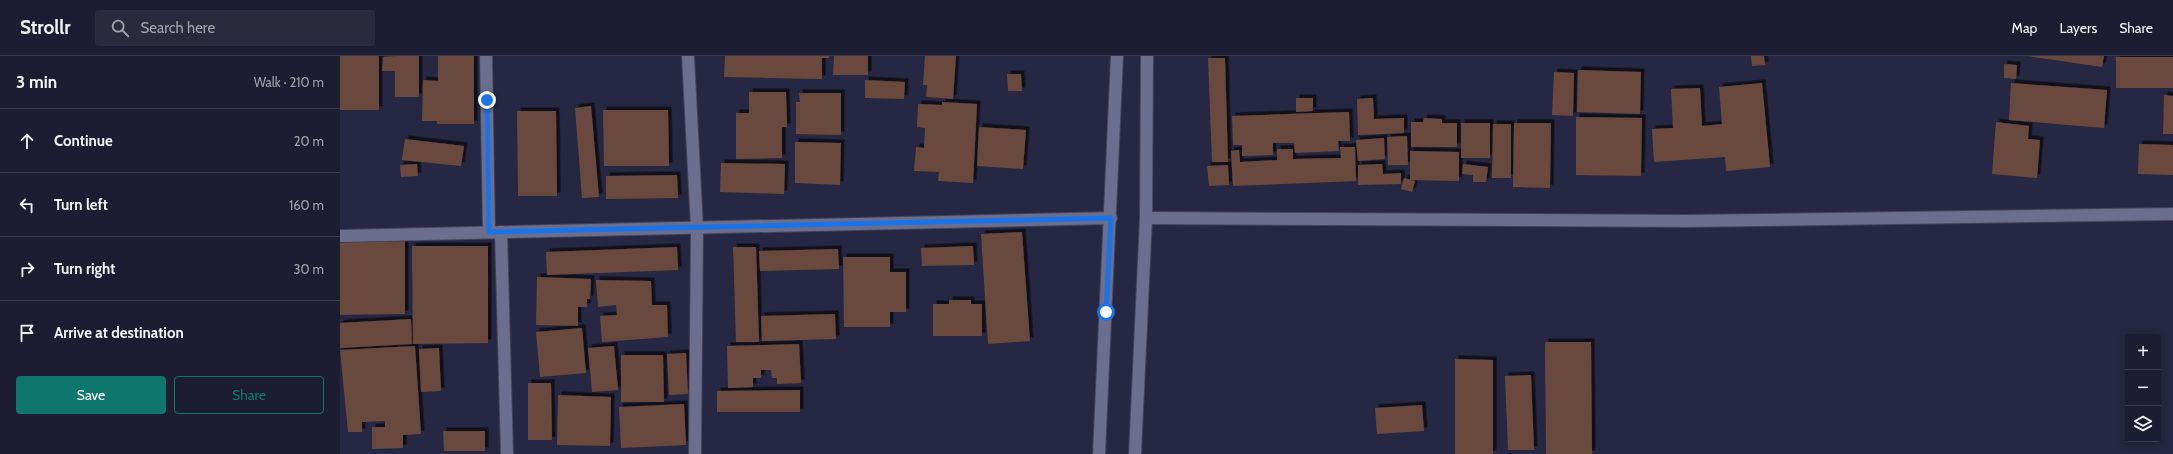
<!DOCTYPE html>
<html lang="en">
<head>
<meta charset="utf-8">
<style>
  body { margin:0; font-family:Cabin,sans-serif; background:#292a3e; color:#f1f3f6 }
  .controls { position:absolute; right:12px; bottom:12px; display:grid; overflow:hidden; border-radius:4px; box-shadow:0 2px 10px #0003 }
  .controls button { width:36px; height:36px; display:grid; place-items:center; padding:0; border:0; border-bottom:1px solid #3a3b4d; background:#1c1d32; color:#f1f3f6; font:20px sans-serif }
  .stop { position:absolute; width:12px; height:12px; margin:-9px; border:3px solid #1a73e8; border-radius:50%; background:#fff }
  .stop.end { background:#1a73e8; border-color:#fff; box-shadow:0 1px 4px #0008 }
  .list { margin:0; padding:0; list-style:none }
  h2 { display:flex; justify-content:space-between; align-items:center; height:52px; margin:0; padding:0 16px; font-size:17px }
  h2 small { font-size:13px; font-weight:400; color:#a0a2ac }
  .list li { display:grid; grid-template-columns:26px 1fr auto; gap:12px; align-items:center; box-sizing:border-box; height:64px; padding:0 16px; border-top:1px solid #3a3b4d }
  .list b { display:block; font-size:15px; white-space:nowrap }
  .list em { font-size:13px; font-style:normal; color:#a0a2ac }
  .actions { display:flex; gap:8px; padding:12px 16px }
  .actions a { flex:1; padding:9px 0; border:1px solid #0f766e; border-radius:4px; text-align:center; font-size:14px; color:#0f766e }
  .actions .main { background:#0f766e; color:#fff }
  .icon { flex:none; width:22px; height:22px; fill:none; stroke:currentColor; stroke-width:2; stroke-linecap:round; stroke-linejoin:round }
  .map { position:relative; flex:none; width:1833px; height:398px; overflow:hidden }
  header { display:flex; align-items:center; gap:24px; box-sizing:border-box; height:56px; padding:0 20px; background:#1c1d32; border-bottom:1px solid #3a3b4d }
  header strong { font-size:19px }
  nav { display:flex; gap:22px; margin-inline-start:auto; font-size:14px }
  .search { width:280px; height:36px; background:#292a3e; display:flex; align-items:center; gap:10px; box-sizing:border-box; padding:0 14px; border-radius:4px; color:#a0a2ac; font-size:15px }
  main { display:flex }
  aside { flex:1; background:#1c1d32 }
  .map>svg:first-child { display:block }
  .building { fill:#69493c; filter:url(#shadow) }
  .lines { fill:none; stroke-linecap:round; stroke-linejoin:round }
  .minor-casing { stroke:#43425a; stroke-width:14 }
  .tertiary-casing { stroke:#43425a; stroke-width:14 }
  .secondary-casing { stroke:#43425a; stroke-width:14 }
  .minor { stroke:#6c6e8e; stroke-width:12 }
  .tertiary { stroke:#6c6e8e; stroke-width:12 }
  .secondary { stroke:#6c6e8e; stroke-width:12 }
  .route { stroke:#1a73e8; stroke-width:5 }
</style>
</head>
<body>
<header>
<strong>Strollr</strong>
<div class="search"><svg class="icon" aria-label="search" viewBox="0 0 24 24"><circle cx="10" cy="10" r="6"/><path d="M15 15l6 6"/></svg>Search here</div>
<nav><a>Map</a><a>Layers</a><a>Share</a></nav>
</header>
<main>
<aside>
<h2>3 min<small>Walk · 210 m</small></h2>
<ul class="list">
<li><svg class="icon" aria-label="ahead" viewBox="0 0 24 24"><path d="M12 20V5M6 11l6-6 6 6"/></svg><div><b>Continue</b></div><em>20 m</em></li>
<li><svg class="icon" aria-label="left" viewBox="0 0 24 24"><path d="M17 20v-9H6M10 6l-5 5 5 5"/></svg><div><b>Turn left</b></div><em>160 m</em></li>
<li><svg class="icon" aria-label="right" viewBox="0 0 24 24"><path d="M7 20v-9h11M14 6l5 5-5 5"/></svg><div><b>Turn right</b></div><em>30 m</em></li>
<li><svg class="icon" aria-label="arrive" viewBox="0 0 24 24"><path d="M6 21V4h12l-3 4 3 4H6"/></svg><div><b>Arrive at destination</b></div></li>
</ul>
<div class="actions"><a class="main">Save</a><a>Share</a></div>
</aside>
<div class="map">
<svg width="1833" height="398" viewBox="0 0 1833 398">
  <defs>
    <filter id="shadow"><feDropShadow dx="3.5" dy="-3.5" stdDeviation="0" flood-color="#0009"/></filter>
  </defs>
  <rect width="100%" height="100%" fill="#262742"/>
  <g class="building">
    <rect x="0" y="0" width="39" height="54"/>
    <polygon points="56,0 79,0 79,41 55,41 55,15 42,15 43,1"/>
    <polygon points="98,0 134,0 134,68 97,68 97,65 82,65 83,24 98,25"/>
    <polygon points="385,0 489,0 489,2 482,2 482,23 477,23 384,21"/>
    <polygon points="494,0 528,0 528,19 493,19"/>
    <polygon points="585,0 616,0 613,43 586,41 587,29 583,29"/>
    <polygon points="1411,0 1424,0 1425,9 1412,10"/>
    <polygon points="1687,0 1764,0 1762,11"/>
    <rect x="1776" y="1" width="57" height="31"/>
    <polygon points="868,2 885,2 888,106 872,106"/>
    <polygon points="1664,8 1677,9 1676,23 1664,22"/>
    <polygon points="1238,14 1301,16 1300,58 1237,56"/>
    <polygon points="1214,16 1234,17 1233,60 1212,59"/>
    <polygon points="667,18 681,18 682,35 668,35"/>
    <polygon points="525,24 565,26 564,43 525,42"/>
    <polygon points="1422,27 1430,111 1386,115 1385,101 1314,106 1312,73 1333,72 1331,33 1360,32 1362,70 1382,68 1379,31"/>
    <polygon points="1671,27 1767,34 1764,72 1669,64"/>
    <polygon points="409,36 446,36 447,71 442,71 442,102 396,103 396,57 409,57"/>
    <polygon points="459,37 501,37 501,79 456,78 456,46 460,46"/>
    <polygon points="1824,39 1833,40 1833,78 1823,78"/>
    <polygon points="956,42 973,42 973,55 956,56"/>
    <polygon points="1033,42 1034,63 1064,62 1064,77 1018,79 1017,43"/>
    <polygon points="602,46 637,48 633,127 598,125 599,116 574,115 576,91 584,92 585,72 577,71 578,48 602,49"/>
    <polygon points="251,50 259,141 242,142 235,52"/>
    <polygon points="263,54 328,54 329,110 264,110"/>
    <polygon points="177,55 216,55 217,140 178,140"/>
    <polygon points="1009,56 1010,85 998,85 999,95 955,97 954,87 933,87 933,99 902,100 902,89 893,89 892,60"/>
    <polygon points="1236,61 1302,62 1301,120 1236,119"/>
    <polygon points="1084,62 1102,63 1102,67 1117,67 1117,91 1071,91 1071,66 1083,66"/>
    <polygon points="1656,66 1689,70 1688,83 1700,84 1697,122 1652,118"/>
    <rect x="1121" y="67" width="29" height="35"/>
    <polygon points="1174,67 1211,67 1210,132 1173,131"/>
    <polygon points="1153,68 1171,68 1171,122 1152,122"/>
    <polygon points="639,71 686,74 683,113 637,110"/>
    <polygon points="1067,80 1068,109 1048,109 1047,81"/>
    <polygon points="1044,82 1045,103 1018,105 1016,84"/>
    <polygon points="65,83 124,90 121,110 62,104"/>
    <polygon points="455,86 501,87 500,129 455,127"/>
    <polygon points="1799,88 1833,89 1833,119 1798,118"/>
    <polygon points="1000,91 1015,91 1016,125 893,130 891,95 899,94 900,106 937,104 937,93 953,93 953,103 1001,102"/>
    <polygon points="1070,95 1119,96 1119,125 1070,124"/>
    <polygon points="381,107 445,108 444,138 380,136"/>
    <polygon points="77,108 78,120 61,121 60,109"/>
    <polygon points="1042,108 1043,118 1061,117 1061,128 1018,129 1018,109"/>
    <polygon points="1123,108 1148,111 1146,126 1133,126 1133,119 1122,118"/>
    <polygon points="888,109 889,129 869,130 867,110"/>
    <polygon points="337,119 338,142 266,143 266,120"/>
    <polygon points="1064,122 1075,125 1072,136 1061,133"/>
    <polygon points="682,176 690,285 648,288 641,178"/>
    <polygon points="65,183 65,258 0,259 0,184"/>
    <polygon points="72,190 148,190 148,287 73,288"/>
    <polygon points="633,190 634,209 582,210 581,192"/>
    <polygon points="337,191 338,214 207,219 206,196"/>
    <polygon points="393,191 416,191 419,286 396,286"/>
    <polygon points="498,193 499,213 420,215 419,195"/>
    <polygon points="503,201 550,201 550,216 566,216 566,256 550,256 550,271 504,271"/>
    <polygon points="197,221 251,223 250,243 247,243 247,251 238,251 238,270 196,269"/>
    <polygon points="256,224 311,225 312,249 327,249 328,281 262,286 260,260 277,259 276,249 258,251"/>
    <polygon points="609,244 631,244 631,248 642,248 642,280 593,280 593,248 609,248"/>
    <polygon points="495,258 496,283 422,285 421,260"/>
    <polygon points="71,263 72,288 0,292 0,267"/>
    <polygon points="242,272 246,317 200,321 196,276"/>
    <polygon points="1205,286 1251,286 1252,398 1206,398"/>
    <polygon points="459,288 461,327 437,328 437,322 432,322 431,314 421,314 421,322 413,322 413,331 388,332 387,290"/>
    <polygon points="75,290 81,378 63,379 63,392 32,393 32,371 45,371 45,365 22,366 22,376 8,376 0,294"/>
    <polygon points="274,290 278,334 252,336 248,292"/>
    <polygon points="99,292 101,335 81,336 79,293"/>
    <polygon points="346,297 348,338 329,339 327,298"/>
    <polygon points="281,299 323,299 324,346 281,346"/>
    <polygon points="1115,303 1153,304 1153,398 1115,398"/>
    <polygon points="1191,319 1194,394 1168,394 1165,320"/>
    <polygon points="188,327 211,327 212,384 188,384"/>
    <polygon points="460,334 460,356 377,356 377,335"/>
    <polygon points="218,339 271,341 270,390 217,389"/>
    <polygon points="344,348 346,389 281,392 279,351"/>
    <polygon points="1082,349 1084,375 1037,378 1035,352"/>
    <polygon points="103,375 145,375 145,395 104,395"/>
  </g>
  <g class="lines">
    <g class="minor-casing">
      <g id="minor">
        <polyline points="146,0 149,176"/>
        <polyline points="348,0 357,172 355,398"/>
        <polyline points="161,176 167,398"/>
        <polyline points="0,180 771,162"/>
      </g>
    </g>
    <g class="tertiary-casing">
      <polyline id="tertiary" points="806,162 1347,165 1833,158"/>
    </g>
    <g class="secondary-casing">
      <g id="secondary">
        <polyline points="759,398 777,0"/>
        <polyline points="795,398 806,162 807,0"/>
      </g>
    </g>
    <use href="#minor" class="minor"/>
    <use href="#tertiary" class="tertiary"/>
    <use href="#secondary" class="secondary"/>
  </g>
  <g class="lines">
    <polyline class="route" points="147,44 149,176 771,162 766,256"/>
  </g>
</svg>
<div class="controls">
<button>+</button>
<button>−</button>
<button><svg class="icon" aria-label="layers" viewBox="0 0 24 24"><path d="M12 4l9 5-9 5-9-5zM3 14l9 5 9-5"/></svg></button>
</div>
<div class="stop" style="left:766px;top:256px"></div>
<div class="stop end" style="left:147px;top:44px"></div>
</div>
</main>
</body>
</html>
